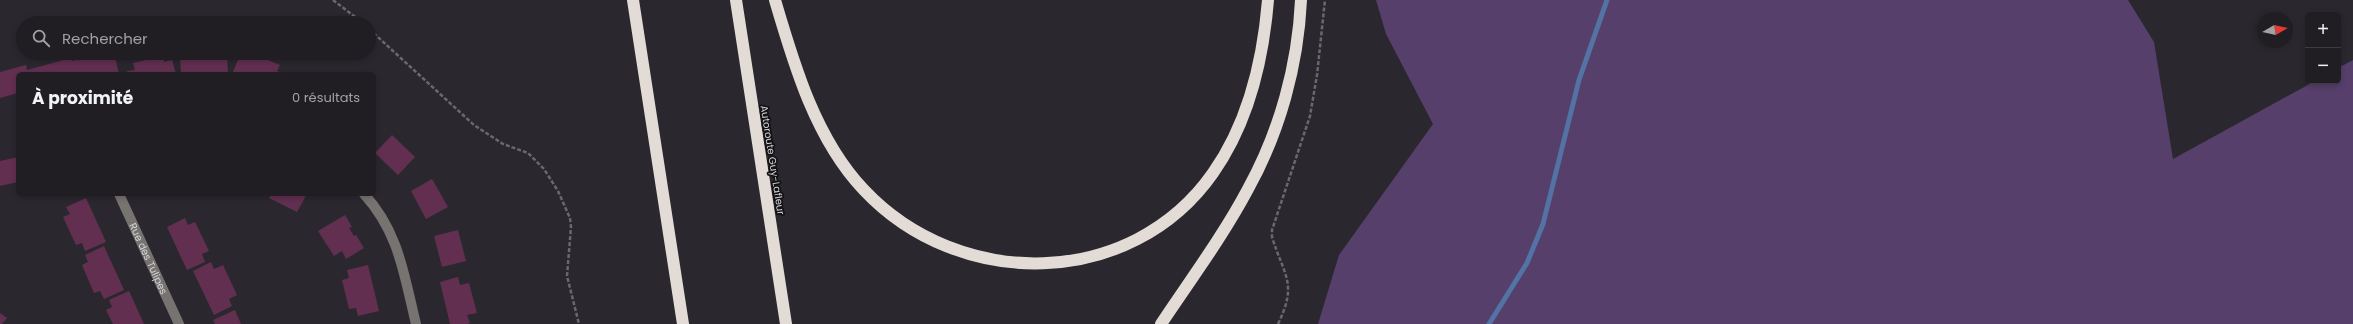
<!DOCTYPE html>
<html lang="fr">
<meta charset="utf-8">
<style>
:root{--surface:#201e22;--page:#28272a;--text:#f1f3f6;--muted:#a2a2a5;--line:#3d3c40}
body{margin:0;font-family:Poppins,sans-serif;background:var(--page);color:var(--text)}
.controls{position:absolute;right:12px;top:12px;display:grid;overflow:hidden;border-radius:6px;box-shadow:0 2px 6px #0003}
.controls button{width:36px;height:36px;display:grid;place-items:center;padding:0;border:0;border-bottom:1px solid var(--line);background:var(--surface);color:var(--text);font:20px sans-serif}
.compass{position:absolute;left:2257px;top:12px;width:36px;height:36px;border-radius:50%;background:var(--surface);box-shadow:0 2px 6px #0003;rotate:81deg}
.list{margin:0;padding:0;list-style:none}
h2{display:flex;justify-content:space-between;align-items:center;height:52px;margin:0;padding:0 16px;font-size:17px}
h2 small{font-size:13px;font-weight:400;color:var(--muted)}
.icon{flex:none;width:22px;height:22px;fill:none;stroke:currentColor;stroke-width:2;stroke-linecap:round;stroke-linejoin:round}
.map{position:relative;flex:none;width:2353px;height:324px;overflow:hidden}
.search{position:absolute;background:var(--surface);box-shadow:0 2px 6px #0003;left:16px;top:16px;width:360px;height:44px;display:flex;align-items:center;gap:10px;box-sizing:border-box;padding:0 14px;border-radius:22px;color:var(--muted);font-size:15px}
.panel{position:absolute;background:var(--surface);box-shadow:0 2px 6px #0003;left:16px;top:72px;width:360px;height:124px;border-radius:6px}
.map>svg:first-child{display:block}
.green{fill:#563f6b}
.lines{fill:none;stroke-linecap:round;stroke-linejoin:round}
.stream{stroke:#5273a4;stroke-width:5}
.building{fill:#622f50}
.path{stroke:#6a686e;stroke-width:2.5;stroke-dasharray:4 2;stroke-linecap:butt}
.minor{stroke:#767371;stroke-width:10}
.highway{stroke:#e3dcd6;stroke-width:12}
.labels{text-anchor:middle;stroke-width:3.5;stroke-linejoin:round;paint-order:stroke}
.street-label{font-size:10px;fill:#d6d4d8;stroke:#121114}
</style>
<div class="map">
<svg width="2353" height="324" viewBox="0 0 2353 324">
<rect width="100%" height="100%" fill="#2a282e"/>
<polygon class="green" points="1376,0 2128,0 2154,42 2173,159 2315,81 2338,81 2338,68 2353,60 2353,324 1318,324 1339,255 1433,124 1386,34"/>
<g class="lines">
<polyline class="stream" points="1489,324 1527,263 1543,224 1579,80 1607,0"/>
</g>
<g class="building">
<polygon points="101,53 114,53 119,74 18,74 18,93 0,98 0,72 26,65 27,70 71,58 72,61"/>
<polygon points="188,53 227,53 228,74 181,74 180,56 188,55"/>
<polygon points="250,53 280,65 277,71 284,74 232,74 240,55 248,59"/>
<polygon points="163,56 164,62 172,60 176,74 128,74 127,71 135,70 133,63"/>
<polygon points="392,135 415,157 398,175 375,153"/>
<polygon points="18,157 18,182 0,186 0,161"/>
<polygon points="432,179 448,207 426,219 411,191"/>
<polygon points="271,194 307,194 297,212 269,198"/>
<polygon points="86,198 106,242 85,251 82,243 76,245 63,217 70,214 66,207"/>
<polygon points="345,215 352,227 349,228 354,236 356,235 364,248 346,259 342,251 334,256 318,231"/>
<polygon points="185,218 188,225 195,222 209,251 202,254 205,262 187,270 167,227"/>
<polygon points="458,230 466,261 442,267 434,236"/>
<polygon points="104,246 124,290 104,299 100,291 94,293 82,265 88,262 85,255"/>
<polygon points="211,262 214,269 223,265 237,295 229,299 232,306 214,315 193,271"/>
<polygon points="368,265 379,311 358,316 356,308 349,309 342,280 349,278 347,270"/>
<polygon points="458,277 460,285 469,283 477,313 467,315 470,323 467,324 450,324 440,282"/>
<polygon points="129,291 144,324 113,324 106,310 112,307 109,300"/>
<polygon points="235,310 241,324 215,324 213,320"/>
<polygon points="0,313 7,318 2,324 0,324"/>
</g>
<g class="lines">
<g class="path">
<polyline points="333,0 363,23"/>
<polyline points="369,29 474,125 503,144 528,153 544,169 558,191 570,218 571,227 567,276 579,324"/>
<path d="M1278,324C1298,283 1284,276 1272,237V230L1310,116L1317,75L1325,0"/>
</g>
<g class="minor">
<path id="s1" d="M119,194L179,324"/>
<path d="M364,194C399,232 404,275 416,324"/>
</g>
<g class="highway">
<polyline points="633,0 683,324"/>
<polyline points="736,0 786,324"/>
<path d="M775,0C794,65 816,140 864,190C959,291 1131,290 1213,173C1249,122 1263,61 1268,0"/>
<path d="M1161,324C1191,279 1223,236 1248,189C1280,131 1298,65 1301,0"/>
</g>
</g>
<g class="labels">
<g class="street-label">
<text transform="translate(773 160) rotate(81)" y="4">Autoroute Guy-Lafleur</text>
<text dy="4" stroke="none"><textPath href="#s1" startOffset="71">Rue des Tulipes</textPath></text>
</g>
</g>
</svg>
<div class="controls">
<button>+</button>
<button>−</button>
</div>
<svg class="compass" viewBox="-18 -18 36 36"><path d="M0-13l5 13h-10z" fill="#e53935"/><path d="M0 13l5-13h-10z" fill="#a2a2a5"/></svg>
<div class="search"><svg class="icon" aria-label="search" viewBox="0 0 24 24"><circle cx="10" cy="10" r="6"/><path d="M15 15l6 6"/></svg>Rechercher</div>
<section class="panel">
<h2>À proximité<small>0 résultats</small></h2>
<ul class="list">
</ul>
</section>
</div>
